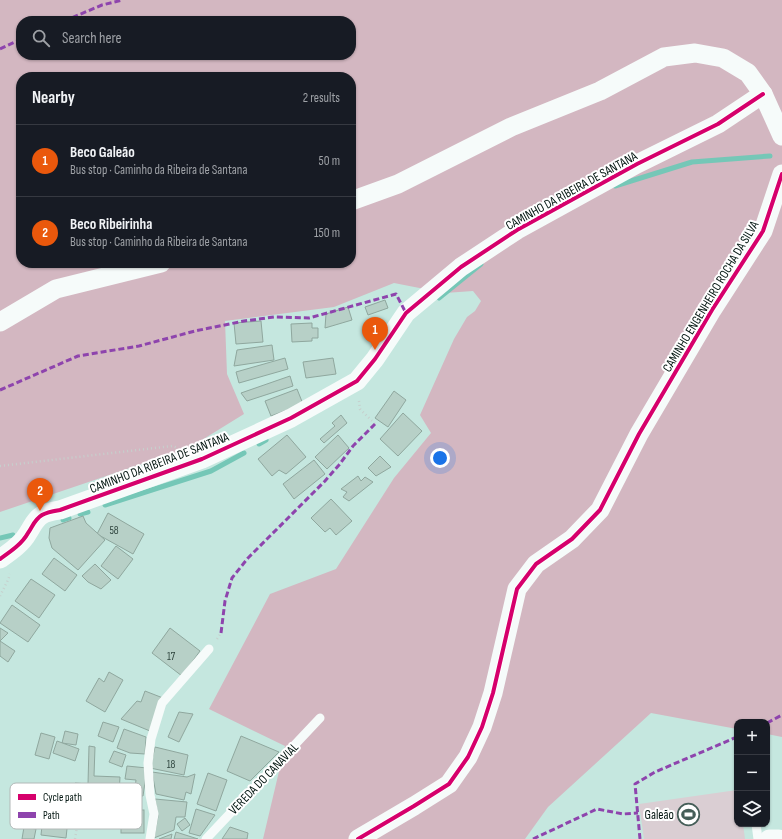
<!DOCTYPE html>
<meta charset="utf-8">
<style>
:root{--surface:#171b24;--page:#20242c;--text:#f1f3f6;--muted:#9ea1a6;--line:#363941;--accent:#ea580c}
body{margin:0;font-family:"Sofia Sans Condensed",sans-serif;background:var(--page);color:var(--text)}
.controls{position:absolute;right:12px;bottom:12px;display:grid;overflow:hidden;border-radius:8px;box-shadow:0 1px 3px #0004}
.controls button{width:36px;height:36px;display:grid;place-items:center;padding:0;border:0;border-bottom:1px solid var(--line);background:var(--surface);color:var(--text);font:20px sans-serif}
.you{position:absolute;left:440px;top:458px;width:14px;height:14px;margin:-10px;border:3px solid #fff;border-radius:50%;background:#1a73e8;box-shadow:0 0 0 6px #1a73e833}
.badge{display:grid;place-items:center;width:26px;height:26px;border-radius:50%;background:var(--accent);color:#fff;font-size:13px;font-weight:700}
.pin{position:absolute;translate:-50% -33px;filter:drop-shadow(0 1px 2px #0008)}
.pin::after{content:'';position:absolute;top:21px;width:14px;height:12px;background:inherit;clip-path:polygon(0 0,100% 0,50% 100%)}
.list{margin:0;padding:0;list-style:none}
h2{display:flex;justify-content:space-between;align-items:center;height:52px;margin:0;padding:0 16px;font-size:17px}
h2 small{font-size:13px;font-weight:400;color:var(--muted)}
.list li{display:grid;grid-template-columns:26px 1fr auto;gap:12px;align-items:center;box-sizing:border-box;height:72px;padding:0 16px;border-top:1px solid var(--line)}
.list b{display:block;font-size:15px;white-space:nowrap}
.list p{margin:0;font-size:13px;white-space:nowrap;color:var(--muted)}
.list em{font-size:13px;font-style:normal;color:var(--muted)}
.icon{flex:none;width:22px;height:22px;fill:none;stroke:currentColor;stroke-width:2;stroke-linecap:round;stroke-linejoin:round}
.map{position:relative;flex:none;width:782px;height:839px;overflow:hidden}
.search{position:absolute;background:var(--surface);box-shadow:0 1px 3px #0004;left:16px;top:16px;width:340px;height:44px;display:flex;align-items:center;gap:10px;box-sizing:border-box;padding:0 14px;border-radius:16px;color:var(--muted);font-size:15px}
.panel{position:absolute;background:var(--surface);box-shadow:0 1px 3px #0004;left:16px;top:72px;width:340px;height:196px;border-radius:16px}
.map>svg:first-child{display:block}
.green{fill:#daced3}
.forest{fill:#d3b7c1;fill-rule:evenodd}
.lines{fill:none;stroke-linecap:round;stroke-linejoin:round}
.stream{stroke:#75c7b7;stroke-width:5}
.building{fill:#b7d0c7;stroke:#8fa79e}
.path{stroke:#c6d0cd;stroke-width:2.5;stroke-dasharray:1 3;stroke-linecap:butt}
.service{stroke:#f6fbfa;stroke-width:9}
.minor{stroke:#f6fbfa;stroke-width:19}
.quiet{stroke:#8e44ad;stroke-width:3;stroke-dasharray:6 3;stroke-linecap:butt}
.cycleway-casing{stroke:#fff;stroke-width:6}
.cycleway{stroke:#d6006c;stroke-width:4}
.labels{text-anchor:middle;stroke-width:4;stroke-linejoin:round;paint-order:stroke}
.number-label{font-size:11px;fill:#2e433d}
.street-label{font-size:13px;fill:#00140f;stroke:#fff}
.poi-label{font-size:13px;fill:#00140f;stroke:#fff;text-anchor:end}
.key{fill:#fff;stroke:#b2b8b7;stroke-width:1}
.key-label{font-size:11px;fill:#00140f}
</style>
<div class="map">
<svg width="782" height="839" viewBox="0 0 782 839">
<rect width="100%" height="100%" fill="#c5e7df"/>
<polygon class="green" points="737,790 737,824 743,824 745,839 644,839 639,804"/>
<path class="forest" d="M0,0H782V737L767,734V722H737V729L651,713L548,807L525,839H263L285,746L209,709L270,594L336,569L394,478L431,433L420,415L454,339L467,317L475,311L481,301L473,291L445,293L394,283L334,307L225,321L227,374L244,414L189,448L0,512ZM21,21H351V55H21ZM21,77H351V263H21Z"/>
<g class="lines">
<g class="stream">
<polyline points="615,186 692,162 770,156"/>
<polyline points="439,298 481,264"/>
<polyline points="259,444 266,440"/>
<polyline points="105,505 211,471 244,453"/>
<polyline points="80,514 88,512"/>
<polyline points="63,520 69,518"/>
<polyline points="0,538 13,535"/>
</g>
</g>
<g class="building">
<polygon points="385,300 388,308 368,315 365,307"/>
<polygon points="348,307 352,320 325,328 326,314"/>
<polygon points="261,321 263,342 236,344 234,323"/>
<polygon points="312,323 312,328 318,328 318,338 312,338 312,341 292,342 291,324"/>
<polygon points="272,345 274,360 234,366 237,350"/>
<polygon points="285,358 288,369 239,383 236,372"/>
<polygon points="333,358 336,374 306,378 303,362"/>
<polygon points="290,376 293,386 247,401 241,393"/>
<polygon points="297,389 303,404 271,416 265,401"/>
<polygon points="394,391 406,400 388,427 375,418"/>
<polygon points="403,413 422,431 398,456 380,439"/>
<polygon points="341,415 347,423 324,443 320,439 335,426 332,423"/>
<polygon points="287,435 306,457 286,474 279,470 272,476 258,459"/>
<polygon points="338,435 349,448 327,469 315,457"/>
<polygon points="380,456 391,467 376,476 368,468"/>
<polygon points="314,460 325,474 294,499 283,484"/>
<polygon points="358,476 361,481 365,477 373,482 349,501 343,497 347,492 341,489"/>
<polygon points="331,499 352,521 336,535 330,528 325,532 311,518"/>
<polygon points="108,513 144,534 133,554 97,534"/>
<polygon points="83,516 86,523 105,540 78,570 52,548 49,538 50,528"/>
<polygon points="116,546 133,559 118,579 101,566"/>
<polygon points="54,558 77,575 65,591 42,574"/>
<polygon points="95,564 111,580 101,589 88,582 82,576"/>
<polygon points="31,579 55,595 39,618 15,601"/>
<polygon points="12,605 40,625 28,642 0,623"/>
<polygon points="0,628 8,633 0,641"/>
<polygon points="170,628 200,651 182,676 152,653"/>
<polygon points="0,641 15,651 8,662 0,656"/>
<polygon points="109,672 123,680 105,712 86,701 99,678 104,682"/>
<polygon points="145,691 163,698 150,731 121,719 137,701 141,702"/>
<polygon points="179,712 193,714 179,742 168,737"/>
<polygon points="103,722 119,727 113,742 98,736"/>
<polygon points="124,729 146,737 145,754 130,753 117,748"/>
<polygon points="65,731 78,734 76,745 62,743"/>
<polygon points="41,733 55,737 49,759 35,755"/>
<polygon points="241,736 279,752 250,781 227,771"/>
<polygon points="57,741 79,749 75,761 53,753"/>
<polygon points="89,746 95,747 94,776 120,777 119,795 72,794 75,783 88,784"/>
<polygon points="155,747 188,755 184,775 150,768"/>
<polygon points="114,751 126,755 122,767 109,762"/>
<polygon points="127,766 147,768 143,796 134,795 136,780 125,779"/>
<polygon points="152,772 187,777 195,774 191,794 186,792 184,800 156,794"/>
<polygon points="208,773 227,780 216,811 197,804"/>
<polygon points="45,798 70,801 66,838 41,835"/>
<polygon points="155,799 187,802 185,817 176,817 174,830 154,838 158,816"/>
<polygon points="196,809 215,815 200,836 189,833"/>
<rect x="121" y="810" width="23" height="23"/>
<polygon points="185,818 190,825 182,831 177,824"/>
<polygon points="24,827 36,829 34,839 22,839"/>
<polygon points="230,827 248,833 247,839 222,839"/>
<polygon points="176,832 198,839 174,839"/>
<polygon points="172,834 171,839 159,839"/>
</g>
<g class="lines">
<g class="path">
<polyline points="359,401 360,409 375,424"/>
<polyline points="0,466 172,446 178,448"/>
<polyline points="0,596 8,580 10,574"/>
<polyline points="217,639 221,633"/>
<polyline points="75,839 81,803 140,808"/>
</g>
<g class="service">
<polyline points="756,824 758,839"/>
<polyline points="150,839 154,814 150,795 148,763 151,739 162,703 209,649"/>
<polyline points="206,839 320,718"/>
</g>
<g class="minor">
<polyline points="351,201 398,184 511,127 600,91 664,57 695,53 723,58 748,73 763,94 782,136"/>
<polyline points="0,322 56,289 161,263"/>
<path d="M0,559C10,552 22,544 28,533C33,526 34,520 42,515C47,512 54,511 60,510L202,459L291,418L357,381L375,359L406,313L461,267L517,230L637,164L718,124L763,94"/>
<polyline points="358,839 414,806 449,784 468,757 482,727 493,693 517,589 536,564 572,539 600,510 639,434 712,310 763,231 782,174"/>
<polyline points="769,839 779,839"/>
</g>
<g class="quiet">
<polyline points="64,21 102,5 123,0"/>
<polyline points="0,49 21,39"/>
<polyline points="0,390 78,356 139,346 195,331 244,321 274,317 309,318 396,294 406,313"/>
<polyline points="221,633 225,601 232,578 248,558 325,481 339,465 353,446 375,424"/>
<polyline points="767,723 782,715"/>
<polyline points="533,839 597,809 623,814 638,813"/>
<polyline points="640,839 635,784 655,772 737,737"/>
</g>
<defs>
<g id="cycleway">
<path d="M0,559C10,552 22,544 28,533C33,526 34,520 42,515C47,512 54,511 60,510L202,459L291,418L357,381L375,359L406,313L461,267L517,230L637,164L718,124L763,94"/>
<polyline points="358,839 414,806 449,784 468,757 482,727 493,693 517,589 536,564 572,539 600,510 639,434 712,310 763,231 782,174"/>
</g>
</defs>
<use href="#cycleway" class="cycleway-casing"/>
<use href="#cycleway" class="cycleway"/>
</g>
<defs>
<symbol id="stadium-ring" viewBox="-11 -11 22 22"><circle r="9.5" fill="#fff" stroke="#455e58" stroke-width="1.5"/><path d="M0-5a6.5 5 0 1 0 0 10a6.5 5 0 1 0 0-10ZM-3.5-1.8h7v3.6h-7Z" fill="#455e58"/></symbol>
</defs>
<g fill-rule="evenodd">
<use href="#stadium-ring" x="676" y="802" width="25" height="25"/>
</g>
<g class="labels">
<g class="number-label">
<text x="114" y="534">58</text>
<text x="171" y="660">17</text>
<text x="171" y="768">18</text>
</g>
<g class="street-label">
<text transform="translate(571 190) rotate(-29)" y="5">CAMINHO DA RIBEIRA DE SANTANA</text>
<text transform="translate(710 296) rotate(-59)" y="5">CAMINHO ENGENHEIRO ROCHA DA SILVA</text>
<text transform="translate(159 462) rotate(-21)" y="5">CAMINHO DA RIBEIRA DE SANTANA</text>
<text transform="translate(263 778) rotate(-46)" y="5">VEREDA DO CANAVIAL</text>
</g>
<g class="poi-label">
<text x="674" y="819">Galeão</text>
</g>
</g>
<rect x="10" y="783" width="132" height="46" rx="6" class="key"/>
<rect x="18" y="794" width="18" height="6" fill="#d6006c"/>
<rect x="18" y="812" width="18" height="6" fill="#8e44ad"/>
<g class="key-label">
<text x="43" y="801">Cycle path</text>
<text x="43" y="819">Path</text>
</g>
</svg>
<div class="controls">
<button>+</button>
<button>−</button>
<button><svg class="icon" aria-label="layers" viewBox="0 0 24 24"><path d="M12 4l9 5-9 5-9-5zM3 14l9 5 9-5"/></svg></button>
</div>
<div class="you"></div>
<div class="pin badge" style="left:375px;top:350px">1</div>
<div class="pin badge" style="left:40px;top:511px">2</div>
<div class="search"><svg class="icon" aria-label="search" viewBox="0 0 24 24"><circle cx="10" cy="10" r="6"/><path d="M15 15l6 6"/></svg>Search here</div>
<section class="panel">
<h2>Nearby<small>2 results</small></h2>
<ul class="list">
<li><span class="badge">1</span><div><b>Beco Galeão</b><p>Bus stop · Caminho da Ribeira de Santana</p></div><em>50 m</em></li>
<li><span class="badge">2</span><div><b>Beco Ribeirinha</b><p>Bus stop · Caminho da Ribeira de Santana</p></div><em>150 m</em></li>
</ul>
</section>
</div>
